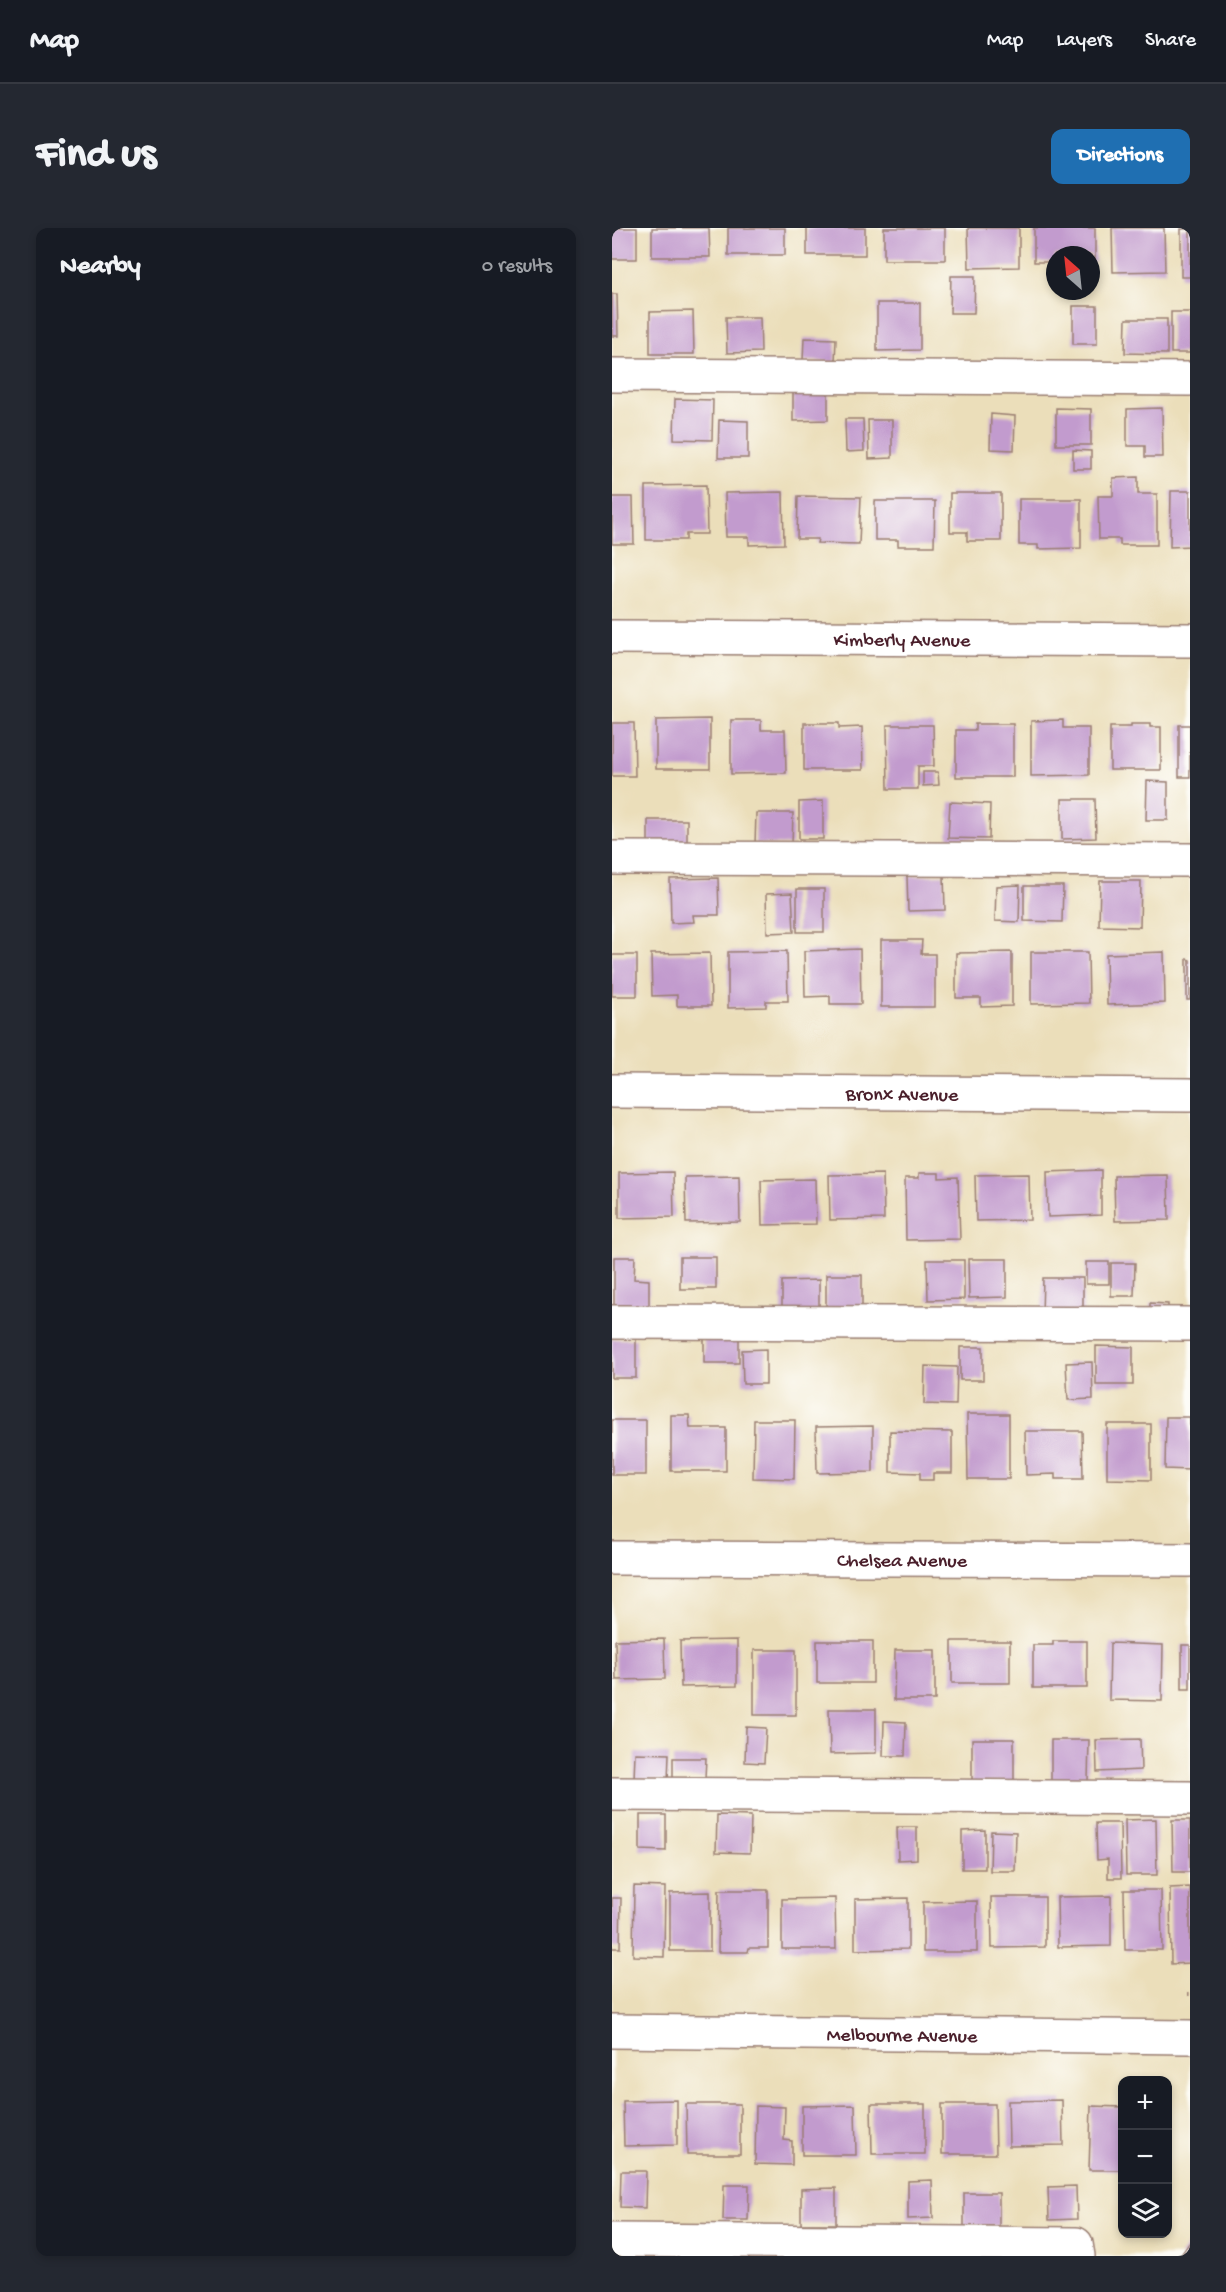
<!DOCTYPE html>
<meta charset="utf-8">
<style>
:root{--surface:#171b24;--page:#242831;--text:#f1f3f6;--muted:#9ea1a6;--line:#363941;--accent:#1f6fb2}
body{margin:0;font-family:"Gochi Hand",sans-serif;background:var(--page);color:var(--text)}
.controls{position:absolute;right:18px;bottom:18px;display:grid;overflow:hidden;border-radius:12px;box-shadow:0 3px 9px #0003}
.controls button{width:54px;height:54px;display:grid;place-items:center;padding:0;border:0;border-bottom:2px solid var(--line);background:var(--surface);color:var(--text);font:30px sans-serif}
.compass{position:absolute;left:434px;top:18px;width:54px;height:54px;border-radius:50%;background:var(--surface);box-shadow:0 3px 9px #0003;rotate:333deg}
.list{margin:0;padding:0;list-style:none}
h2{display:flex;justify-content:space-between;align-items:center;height:78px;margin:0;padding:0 24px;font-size:26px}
h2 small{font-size:20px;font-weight:400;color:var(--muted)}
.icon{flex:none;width:33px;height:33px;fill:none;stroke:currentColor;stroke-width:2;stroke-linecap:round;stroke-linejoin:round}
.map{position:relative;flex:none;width:578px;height:2028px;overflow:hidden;border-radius:12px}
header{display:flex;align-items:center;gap:36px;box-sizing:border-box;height:84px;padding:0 30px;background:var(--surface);border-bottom:2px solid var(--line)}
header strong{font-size:28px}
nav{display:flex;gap:33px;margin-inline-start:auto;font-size:21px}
.intro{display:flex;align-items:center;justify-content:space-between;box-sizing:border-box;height:144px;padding:0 36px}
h1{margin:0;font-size:42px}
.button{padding:15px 27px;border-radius:12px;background:var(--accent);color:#fff;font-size:21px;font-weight:700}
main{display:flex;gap:36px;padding:0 36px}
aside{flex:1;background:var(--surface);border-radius:12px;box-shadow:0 3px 9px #0003}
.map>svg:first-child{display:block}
.building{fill:#c29bce}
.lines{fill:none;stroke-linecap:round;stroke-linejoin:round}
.minor-casing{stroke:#9a7e72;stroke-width:36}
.path{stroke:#9a7e72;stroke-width:4;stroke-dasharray:1.5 4.5;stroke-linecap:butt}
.minor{stroke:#fff;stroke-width:33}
.labels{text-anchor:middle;stroke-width:5;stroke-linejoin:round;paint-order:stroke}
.street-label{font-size:20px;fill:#4a1f2b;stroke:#fdfcf7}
</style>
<header>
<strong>Map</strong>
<nav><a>Map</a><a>Layers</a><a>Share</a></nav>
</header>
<div class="intro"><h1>Find us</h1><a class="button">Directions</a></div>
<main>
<aside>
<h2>Nearby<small>0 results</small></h2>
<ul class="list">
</ul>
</aside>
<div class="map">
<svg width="578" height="2028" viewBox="0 0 578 2028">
<rect width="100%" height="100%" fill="#fdfcf7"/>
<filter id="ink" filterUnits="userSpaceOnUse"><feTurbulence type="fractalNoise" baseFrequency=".0167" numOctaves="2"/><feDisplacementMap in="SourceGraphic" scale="12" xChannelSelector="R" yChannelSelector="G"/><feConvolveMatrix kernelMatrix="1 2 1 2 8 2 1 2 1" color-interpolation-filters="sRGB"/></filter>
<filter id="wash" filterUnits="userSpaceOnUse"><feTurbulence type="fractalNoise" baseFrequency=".008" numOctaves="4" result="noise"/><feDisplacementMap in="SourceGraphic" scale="24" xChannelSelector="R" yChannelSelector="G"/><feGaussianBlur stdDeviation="1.35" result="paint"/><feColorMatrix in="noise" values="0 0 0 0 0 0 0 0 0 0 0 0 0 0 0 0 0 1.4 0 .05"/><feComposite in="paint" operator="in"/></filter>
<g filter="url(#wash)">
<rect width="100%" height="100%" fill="#ebdeba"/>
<g id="blocks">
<g class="building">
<rect x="0" y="0" width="25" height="31"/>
<polygon points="40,0 97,0 98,29 40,29"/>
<rect x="116" y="0" width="57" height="27"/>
<rect x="195" y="0" width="58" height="27"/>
<rect x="272" y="0" width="61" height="32"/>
<polygon points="356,0 407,0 407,39 357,40"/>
<polygon points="422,0 483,0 483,34 479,34 479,27 443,27 443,34 422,34"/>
<polygon points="500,0 552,0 553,43 501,44"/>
<rect x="569" y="1" width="9" height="48"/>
<polygon points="339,48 363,48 362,85 338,85"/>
<polygon points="0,66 5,66 6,108 0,108"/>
<polygon points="265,75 308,75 308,122 265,123"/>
<rect x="461" y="78" width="24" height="38"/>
<polygon points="81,83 82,126 38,126 38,84"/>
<rect x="559" y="84" width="19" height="41"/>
<polygon points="114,89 148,89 149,124 115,125"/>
<polygon points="514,91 555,91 555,126 513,125"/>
<polygon points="192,110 224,111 223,134 191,133"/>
<polygon points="216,163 216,192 181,193 181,164"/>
<polygon points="63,171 101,172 100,212 62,211"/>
<polygon points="444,180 479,181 479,217 444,217"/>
<polygon points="550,180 551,229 533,229 533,218 515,218 515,181"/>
<polygon points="379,186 403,188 402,222 378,221"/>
<polygon points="233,191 251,191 252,223 234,224"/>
<polygon points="107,192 136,193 136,230 106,230"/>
<polygon points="256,192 280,192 280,230 257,231"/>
<polygon points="461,222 479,223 479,241 461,241"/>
<polygon points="526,249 526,266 545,266 545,317 508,317 508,311 487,311 486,268 501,268 501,250"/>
<polygon points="94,257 95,306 74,306 74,312 34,312 34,258"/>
<polygon points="559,263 578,263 578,318 558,319"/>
<polygon points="171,264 172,316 137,317 137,309 114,309 113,265"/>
<polygon points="338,265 389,265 389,313 355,313 355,304 338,304"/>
<polygon points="186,268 249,269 247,316 205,315 206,311 185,311"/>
<polygon points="0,269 21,269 22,316 0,316"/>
<polygon points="407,271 469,271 469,320 426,321 426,317 407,317"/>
<polygon points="263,273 323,273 322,318 286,318 286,312 263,312"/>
<polygon points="98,491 98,541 44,541 44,492"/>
<polygon points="119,492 149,492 149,502 173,502 174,545 119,546"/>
<polygon points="451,492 451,500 477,500 477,547 419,548 419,493"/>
<polygon points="0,495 22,495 23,548 0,548"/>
<polygon points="192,495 227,495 227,500 250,499 251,542 192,542"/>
<polygon points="363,496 401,496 401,549 344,549 344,502 363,502"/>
<polygon points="519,496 538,496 538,499 549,499 549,542 498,542 498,499 519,499"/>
<polygon points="275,497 321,497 322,538 306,538 306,561 276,561"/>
<rect x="567" y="497" width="11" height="52"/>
<polygon points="311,544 326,544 327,557 311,558"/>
<polygon points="535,553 556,554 556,592 534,592"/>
<polygon points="450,571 483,571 484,610 450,611"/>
<polygon points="211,573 211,611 187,611 187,574"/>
<polygon points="338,574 378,576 377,611 336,610"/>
<polygon points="144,585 181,585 180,617 143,616"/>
<polygon points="36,592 75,592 75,616 36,617"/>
<polygon points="332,647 333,682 296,683 295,648"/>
<polygon points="106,650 107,687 81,687 82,694 59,695 58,651"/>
<polygon points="488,653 529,653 528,699 487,698"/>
<polygon points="408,657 407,694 383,693 384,658"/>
<polygon points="412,658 451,658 450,694 412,693"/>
<rect x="185" y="661" width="27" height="43"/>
<polygon points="180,665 182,704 155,705 154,666"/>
<polygon points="269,712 310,712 309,726 323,726 323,779 269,779"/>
<polygon points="248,721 249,776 218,776 218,768 193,769 192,723"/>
<polygon points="175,723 176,773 154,773 154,779 116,780 116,724"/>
<polygon points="400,724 400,778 369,779 369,770 344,770 344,725"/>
<polygon points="419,724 476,724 477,775 419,776"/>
<polygon points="552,724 553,775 495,777 494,726"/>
<polygon points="98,725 99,778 65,778 65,767 40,768 39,726"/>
<rect x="0" y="727" width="25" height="41"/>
<polygon points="575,731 578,732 578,772 575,772"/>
<polygon points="489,942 489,987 436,989 435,944"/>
<polygon points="61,944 62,989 7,990 7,945"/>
<polygon points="307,945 327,945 327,950 346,949 348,1011 294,1012 293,950 307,950"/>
<polygon points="271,946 272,991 218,992 217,947"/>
<polygon points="417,946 418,992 364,993 363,947"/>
<polygon points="556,947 557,992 503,993 502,948"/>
<polygon points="127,948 128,994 74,995 73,949"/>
<polygon points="203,951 204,996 150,997 149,952"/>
<polygon points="2,1029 23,1029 22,1051 37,1052 37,1080 2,1079"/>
<rect x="68" y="1029" width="36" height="32"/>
<polygon points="356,1031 395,1031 395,1069 357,1070"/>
<polygon points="315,1032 352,1032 352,1071 316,1072"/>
<rect x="474" y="1034" width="23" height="22"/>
<polygon points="499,1035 523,1035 522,1068 499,1068"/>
<polygon points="214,1047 250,1047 250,1084 214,1083"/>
<polygon points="431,1050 471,1050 471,1087 430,1087"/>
<polygon points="207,1052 207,1086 170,1086 170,1053"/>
<polygon points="538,1075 556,1076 556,1088 538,1088"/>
<rect x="0" y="1111" width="24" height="39"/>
<rect x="92" y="1111" width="35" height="24"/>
<polygon points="484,1118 521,1119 521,1157 484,1157"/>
<rect x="348" y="1119" width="23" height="33"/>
<polygon points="154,1121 154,1156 131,1156 130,1122"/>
<polygon points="480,1134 481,1171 456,1172 454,1135"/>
<polygon points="313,1138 345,1139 344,1177 312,1176"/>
<polygon points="355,1186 397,1186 397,1251 356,1251"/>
<polygon points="59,1187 77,1187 78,1200 114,1200 114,1243 59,1243"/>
<polygon points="554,1189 578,1189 578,1242 553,1241"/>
<rect x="0" y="1192" width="34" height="55"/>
<polygon points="142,1192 183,1192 182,1251 141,1250"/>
<polygon points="495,1196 539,1196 539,1252 495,1251"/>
<polygon points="261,1198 261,1244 205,1245 204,1199"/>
<polygon points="278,1203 340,1204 340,1245 321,1245 321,1252 308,1252 308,1245 278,1244"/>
<polygon points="413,1203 470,1203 471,1251 443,1251 443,1246 414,1247"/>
<polygon points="52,1411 53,1451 4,1452 3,1412"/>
<polygon points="125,1412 125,1458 69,1459 68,1413"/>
<rect x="205" y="1413" width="56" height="42"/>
<rect x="340" y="1413" width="58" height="42"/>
<polygon points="441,1413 475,1413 475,1460 421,1460 421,1417 441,1417"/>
<polygon points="498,1415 551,1417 550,1473 497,1472"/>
<rect x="570" y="1417" width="8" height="44"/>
<rect x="142" y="1422" width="42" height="65"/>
<polygon points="283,1422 323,1422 323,1472 282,1472"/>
<polygon points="217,1481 264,1481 264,1525 218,1526"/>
<polygon points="272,1493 294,1494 293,1528 271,1528"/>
<polygon points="134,1499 154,1500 152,1535 133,1534"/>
<polygon points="360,1511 402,1511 402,1554 360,1555"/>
<polygon points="528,1511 529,1542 485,1544 484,1512"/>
<polygon points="439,1512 477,1512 476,1553 439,1553"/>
<polygon points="23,1525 57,1526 56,1553 22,1551"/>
<polygon points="61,1530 94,1530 93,1550 61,1550"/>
<polygon points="28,1587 54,1587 54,1623 28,1622"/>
<polygon points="105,1587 139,1588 138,1625 104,1624"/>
<polygon points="544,1591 545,1647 514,1647 513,1592"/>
<polygon points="560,1592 578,1592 578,1644 561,1644"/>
<polygon points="484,1595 508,1595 509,1650 496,1650 496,1631 485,1632"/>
<polygon points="285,1599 305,1599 305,1631 286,1632"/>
<polygon points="373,1602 373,1641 350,1641 350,1603"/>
<polygon points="379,1603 404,1604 403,1643 378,1643"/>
<polygon points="22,1658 53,1659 52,1729 21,1728"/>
<polygon points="578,1659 578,1735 559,1736 558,1660"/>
<polygon points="107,1662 156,1662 156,1720 137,1720 136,1724 106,1724"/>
<polygon points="512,1662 549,1662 550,1722 513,1722"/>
<polygon points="98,1664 98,1723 58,1723 58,1665"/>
<polygon points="499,1668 499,1718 446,1719 445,1669"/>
<polygon points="379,1669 433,1669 433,1719 380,1720"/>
<polygon points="0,1670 9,1670 8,1720 0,1720"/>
<polygon points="223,1670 224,1721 170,1721 170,1671"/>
<polygon points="296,1670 296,1721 243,1722 243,1671"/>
<polygon points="365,1673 365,1724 311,1724 311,1674"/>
<polygon points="65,1872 65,1917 12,1918 11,1873"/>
<polygon points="450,1872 451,1917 397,1918 396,1873"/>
<polygon points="74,1876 128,1876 128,1926 75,1926"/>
<polygon points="259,1876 313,1876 313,1926 260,1926"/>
<polygon points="330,1876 383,1876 384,1926 330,1926"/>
<polygon points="243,1877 244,1927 190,1927 190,1878"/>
<polygon points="144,1878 173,1879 172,1912 180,1913 180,1937 143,1936"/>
<polygon points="479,1878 511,1879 511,1942 477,1942"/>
<polygon points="9,1943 34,1943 33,1980 8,1979"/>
<polygon points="320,1952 321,1990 296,1991 296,1953"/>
<polygon points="112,1957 137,1957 136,1992 111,1992"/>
<polygon points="464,1958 465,1991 437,1992 436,1959"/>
<polygon points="224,1960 224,1996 189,1996 189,1961"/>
<rect x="352" y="1965" width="35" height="33"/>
<polygon points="578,2014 578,2028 568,2028"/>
</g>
</g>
</g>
<g filter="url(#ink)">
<use href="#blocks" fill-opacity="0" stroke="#9a7e72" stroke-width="1.5"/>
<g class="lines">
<defs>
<g id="minor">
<polyline points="0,147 578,151"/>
<path id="s1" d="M0,409L578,412"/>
<polyline points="0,630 578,632"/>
<path id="s2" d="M0,863L578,867"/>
<polyline points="0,1094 578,1096"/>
<path id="s3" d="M0,1330L578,1332"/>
<polyline points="0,1566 578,1570"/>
<path id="s4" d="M0,1803L578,1809"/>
<polyline points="0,2012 464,2016 466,2028"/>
</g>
</defs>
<use href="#minor" class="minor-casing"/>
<polyline class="path" points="576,1766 578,1766"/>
<use href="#minor" class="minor"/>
</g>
</g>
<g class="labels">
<g class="street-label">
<text dy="7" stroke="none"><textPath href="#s1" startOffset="290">Kimberly Avenue</textPath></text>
<text dy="7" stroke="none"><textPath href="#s2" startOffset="290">Bronx Avenue</textPath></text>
<text dy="7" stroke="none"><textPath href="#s3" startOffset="290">Chelsea Avenue</textPath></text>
<text dy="7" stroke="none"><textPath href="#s4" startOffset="290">Melbourne Avenue</textPath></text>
</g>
</g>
</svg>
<div class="controls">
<button>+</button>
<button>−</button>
<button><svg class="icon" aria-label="layers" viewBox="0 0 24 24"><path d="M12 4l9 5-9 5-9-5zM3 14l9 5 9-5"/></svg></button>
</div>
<svg class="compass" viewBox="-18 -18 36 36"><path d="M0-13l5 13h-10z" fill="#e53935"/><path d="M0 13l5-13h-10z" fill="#9ea1a6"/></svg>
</div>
</main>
